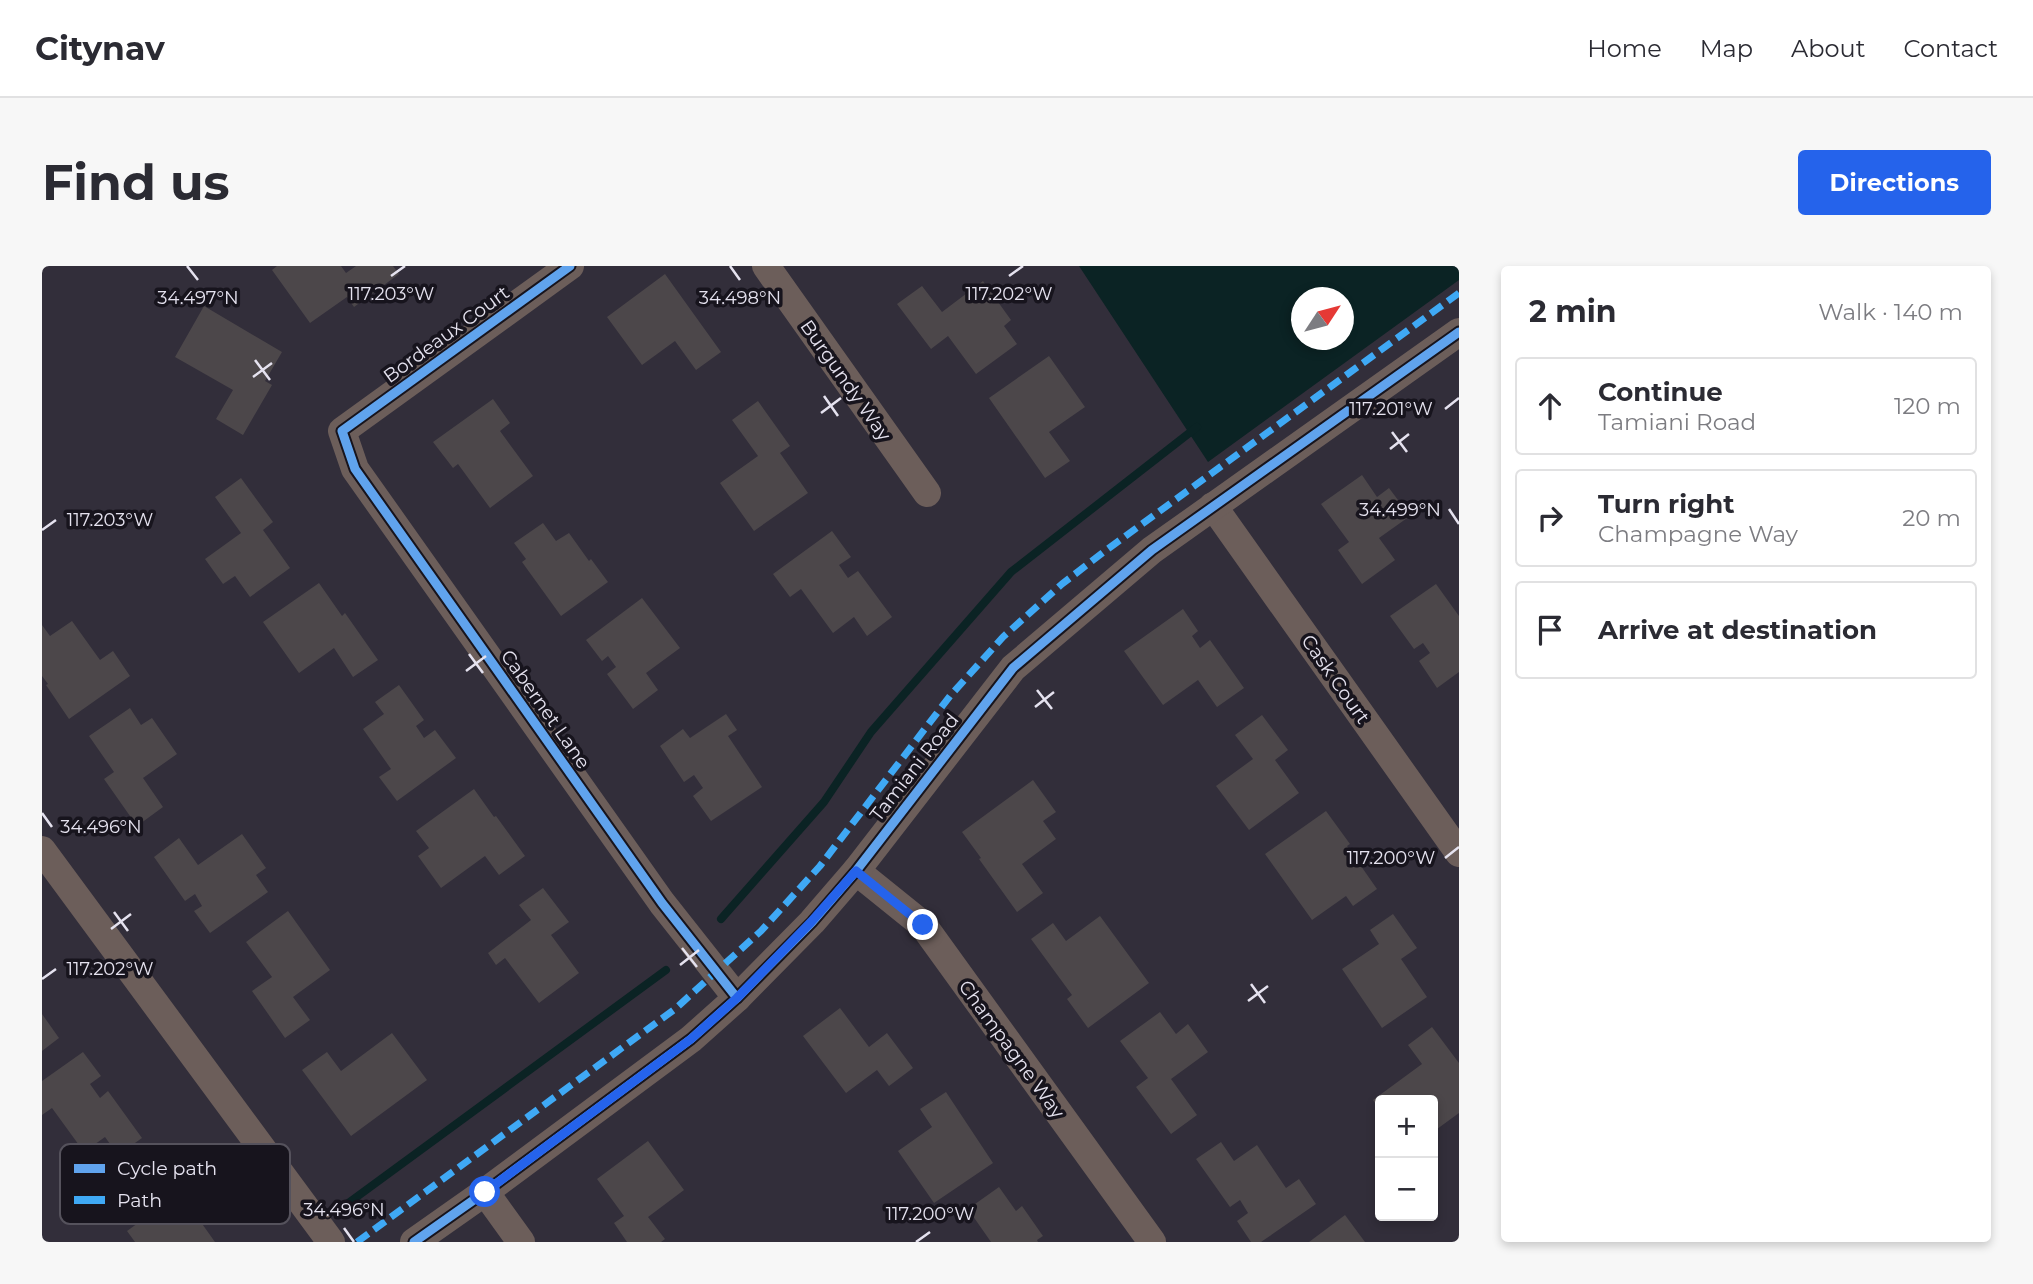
<!DOCTYPE html>
<meta charset="utf-8">
<style>
:root{--surface:#fff;--page:#f7f7f7;--text:#2b2b33;--muted:#7c7c81;--line:#e1e1e2;--accent:#2563eb}
body{margin:0;font-family:Montserrat,sans-serif;background:var(--page);color:var(--text)}
.controls{position:absolute;right:21px;bottom:21px;display:grid;overflow:hidden;border-radius:7px;box-shadow:0 4px 10px #0003}
.controls button{width:63px;height:63px;display:grid;place-items:center;padding:0;border:0;border-bottom:2px solid var(--line);background:var(--surface);color:var(--text);font:35px sans-serif}
.compass{position:absolute;left:1249px;top:21px;width:63px;height:63px;border-radius:50%;background:var(--surface);box-shadow:0 4px 10px #0003;rotate:54deg}
.stop{position:absolute;width:21px;height:21px;margin:-16px;border:5px solid #2563eb;border-radius:50%;background:#fff}
.stop.end{background:#2563eb;border-color:#fff;box-shadow:0 2px 7px #0008}
.list{margin:0;padding:0;list-style:none}
h2{display:flex;justify-content:space-between;align-items:center;height:91px;margin:0;padding:0 28px;font-size:30px}
h2 small{font-size:23px;font-weight:400;color:var(--muted)}
.list li{display:grid;grid-template-columns:46px 1fr auto;gap:21px;align-items:center;box-sizing:border-box;height:98px;margin:0 14px 14px;padding:0 14px;border:2px solid var(--line);border-radius:7px}
.list b{display:block;font-size:26px;white-space:nowrap}
.list p{margin:0;font-size:23px;white-space:nowrap;color:var(--muted)}
.list em{font-size:23px;font-style:normal;color:var(--muted)}
.icon{flex:none;width:38px;height:38px;fill:none;stroke:currentColor;stroke-width:2;stroke-linecap:round;stroke-linejoin:round}
.map{position:relative;flex:none;width:1417px;height:976px;overflow:hidden;border-radius:7px}
header{display:flex;align-items:center;gap:42px;box-sizing:border-box;height:98px;padding:0 35px;background:var(--surface);border-bottom:2px solid var(--line)}
header strong{font-size:33px}
nav{display:flex;gap:38px;margin-inline-start:auto;font-size:24px}
.intro{display:flex;align-items:center;justify-content:space-between;box-sizing:border-box;height:168px;padding:0 42px}
h1{margin:0;font-size:49px}
.button{padding:18px 32px;border-radius:7px;background:var(--accent);color:#fff;font-size:24px;font-weight:700}
main{display:flex;gap:42px;padding:0 42px}
aside{flex:1;background:var(--surface);border-radius:7px;box-shadow:0 4px 10px #0003}
.map>svg:first-child{display:block}
.water{fill:#0b2324;fill-rule:evenodd}
.lines{fill:none;stroke-linecap:round;stroke-linejoin:round}
.stream{stroke:#0b2324;stroke-width:8}
.building{fill:#4c474a}
.minor{stroke:#6c5e5a;stroke-width:28}
.quiet{stroke:#3fa9f5;stroke-width:7;stroke-dasharray:14 7;stroke-linecap:butt}
.cycleway-casing{stroke:#17141d;stroke-width:13}
.cycleway{stroke:#60a3ed;stroke-width:9}
.route{stroke:#2563eb;stroke-width:9}
.ticks{fill:none;stroke:#e5e2ef;stroke-width:2.5}
.labels{text-anchor:middle;stroke-width:7;stroke-linejoin:round;paint-order:stroke}
.street-label{font-size:19px;fill:#e5e2ef;stroke:#17141d}
.key{fill:#17141d;stroke:#55525c;stroke-width:2}
.key-label{font-size:19px;fill:#e5e2ef}
.ticks-label{font-size:18px;text-anchor:middle;fill:#e5e2ef;stroke:#17141d;stroke-width:7;stroke-linejoin:round;paint-order:stroke}
</style>
<header>
<strong>Citynav</strong>
<nav><a>Home</a><a>Map</a><a>About</a><a>Contact</a></nav>
</header>
<div class="intro"><h1>Find us</h1><a class="button">Directions</a></div>
<main>
<div class="map">
<svg width="1417" height="976" viewBox="0 0 1417 976">
<rect width="100%" height="100%" fill="#322e3a"/>
<path class="water" d="M1037,0H1417V14L1166,196ZM1260,32H1302V74H1260Z"/>
<g class="lines">
<g class="stream">
<polyline points="679,653 782,536 829,466 969,306 1155,161"/>
<polyline points="305,938 624,704"/>
</g>
</g>
<g class="building">
<polygon points="235,0 299,0 304,7 314,0 351,0 357,8 312,41 305,31 268,57 230,4"/>
<polygon points="623,8 679,86 654,104 633,75 600,99 565,51"/>
<polygon points="941,15 969,54 962,60 975,78 934,108 906,70 889,83 855,38 880,20 900,46"/>
<polygon points="162,40 240,86 223,115 230,119 201,169 174,153 191,124 133,91"/>
<polygon points="1007,90 1043,141 1007,166 1028,195 1003,212 947,132"/>
<polygon points="451,133 468,157 458,165 491,210 448,242 416,198 411,202 391,176"/>
<polygon points="716,135 748,180 738,187 766,227 712,265 678,217 716,190 690,154"/>
<polygon points="1320,209 1335,231 1347,222 1368,250 1337,272 1353,294 1320,318 1296,284 1307,276 1279,238"/>
<polygon points="199,212 231,256 221,264 248,302 208,331 193,310 181,318 163,293 199,267 173,231"/>
<polygon points="501,257 514,275 527,267 547,295 549,293 566,316 519,350 480,296 484,293 472,277"/>
<polygon points="790,265 809,291 797,299 806,312 816,305 850,351 825,370 812,351 791,367 759,323 748,331 731,308"/>
<polygon points="277,317 300,350 303,347 336,394 311,411 292,382 257,407 221,356"/>
<polygon points="1394,318 1417,350 1417,406 1395,422 1377,395 1388,387 1381,377 1372,383 1348,350"/>
<polygon points="600,332 638,382 604,407 616,424 591,443 565,408 574,401 566,390 560,395 544,374"/>
<polygon points="1141,343 1156,365 1150,370 1158,382 1168,374 1202,422 1175,441 1156,414 1121,439 1082,385"/>
<polygon points="30,355 58,394 71,385 88,410 27,453 4,419 6,418 0,410 0,359 8,370"/>
<polygon points="357,419 382,454 374,460 382,472 393,464 414,492 355,535 337,511 349,503 321,463 342,448 333,436"/>
<polygon points="88,442 99,459 110,452 135,488 101,512 121,541 95,560 62,513 72,506 47,470"/>
<polygon points="684,448 695,464 686,470 720,521 669,555 651,530 661,522 652,509 642,516 618,480 641,463 648,472"/>
<polygon points="1220,449 1246,484 1233,494 1257,527 1207,564 1174,520 1211,493 1193,469"/>
<polygon points="991,514 1014,546 1001,555 1014,573 980,598 1001,627 975,646 937,593 939,592 920,566"/>
<polygon points="432,523 452,551 454,550 483,590 457,609 443,590 399,622 376,590 387,582 374,565"/>
<polygon points="1284,545 1308,578 1305,580 1335,623 1311,640 1304,630 1270,654 1223,588"/>
<polygon points="200,568 224,602 214,609 226,626 168,667 152,645 160,640 153,628 143,635 112,591 137,572 156,599"/>
<polygon points="501,622 527,656 509,669 537,707 497,737 463,692 454,699 446,687 489,654 477,639"/>
<polygon points="246,645 288,704 251,731 268,754 243,772 210,725 230,711 204,676"/>
<polygon points="1351,648 1375,682 1359,693 1385,731 1340,762 1300,703 1337,678 1328,664"/>
<polygon points="1058,650 1107,717 1046,762 1025,733 1030,729 989,673 1011,657 1024,675"/>
<polygon points="798,742 827,781 845,767 871,802 847,820 835,804 804,827 761,770"/>
<polygon points="1118,746 1134,768 1146,758 1166,786 1129,813 1155,849 1129,868 1094,821 1106,812 1078,775"/>
<polygon points="0,748 17,772 0,785"/>
<polygon points="1390,761 1417,797 1417,847 1391,866 1391,834 1338,834 1338,844 1331,834 1380,798 1366,779"/>
<polygon points="350,767 385,814 309,870 260,804 285,786 299,805"/>
<polygon points="41,786 59,810 48,818 58,832 66,825 100,872 76,889 63,871 42,886 10,842 0,849 0,815"/>
<polygon points="904,826 951,897 892,937 856,885 890,861 878,843"/>
<polygon points="606,875 642,924 606,951 623,973 619,976 585,976 572,957 582,950 555,913"/>
<polygon points="1179,876 1192,895 1215,879 1244,922 1257,913 1274,938 1219,976 1209,976 1195,955 1206,947 1198,934 1188,941 1154,893"/>
<polygon points="132,896 156,931 146,938 173,976 93,976 85,965 121,939 104,915"/>
<polygon points="957,921 974,945 980,940 1001,970 995,974 996,976 949,976 926,943"/>
<polygon points="1303,949 1323,976 1267,976"/>
</g>
<g class="lines">
<g class="minor">
<polyline points="528,0 300,165 313,203 620,637 695,732"/>
<polyline points="724,0 885,227"/>
<polyline points="1171,240 1417,587"/>
<polyline points="0,584 289,976"/>
<polyline points="814,605 881,659 1110,976"/>
<polyline points="443,926 479,976"/>
<polyline points="372,976 443,926 649,773 695,732 770,656 814,605 971,402 1110,284 1417,66"/>
</g>
<polyline class="quiet" points="315,976 633,743 719,665 778,600 908,430 961,371 1020,318 1063,285 1417,27"/>
<defs>
<g id="cycleway">
<polyline points="528,0 300,165 313,203 620,637 695,732"/>
<polyline points="372,976 443,926 649,773 695,732 770,656 814,605 971,402 1110,284 1417,66"/>
</g>
</defs>
<use href="#cycleway" class="cycleway-casing"/>
<use href="#cycleway" class="cycleway"/>
</g>
<g class="lines">
<polyline class="route" points="443,926 649,773 695,732 769,656 814,605 881,659"/>
</g>
<path class="ticks" d="M145,0L156,14M688,0L698,14M349,10L363,0M967,10L981,0M213,94L228,114M211,111L230,97M782,130L796,150M1403,143L1417,132M779,147L799,132M1350,166L1365,186M1348,183L1367,168M1407,243L1417,258M0,264L14,254M427,388L441,407M424,405L444,390M995,424L1010,443M993,441L1012,426M0,547L10,561M1403,592L1417,581M72,646L86,665M69,663L89,648M640,682L655,701M638,699L657,684M0,713L14,703M1209,718L1223,737M1206,735L1226,720M302,962L312,976M874,976L888,966"/>
<g class="labels">
<g class="street-label">
<text transform="translate(404 68) rotate(-36)" y="7">Bordeaux Court</text>
<text transform="translate(804 114) rotate(55)" y="7">Burgundy Way</text>
<text transform="translate(1294 413) rotate(55)" y="7">Cask Court</text>
<text transform="translate(504 443) rotate(55)" y="7">Cabernet Lane</text>
<text transform="translate(872 501) rotate(-52)" y="7">Tamiani Road</text>
<text transform="translate(970 783) rotate(54)" y="7">Champagne Way</text>
</g>
</g>
<rect x="18" y="878" width="230" height="80" rx="10" class="key"/>
<rect x="32" y="898" width="31" height="9" fill="#60a3ed"/>
<rect x="32" y="930" width="31" height="8" fill="#3fa9f5"/>
<g class="key-label">
<text x="75" y="909">Cycle path</text>
<text x="75" y="941">Path</text>
</g>
<g class="ticks-label">
<text x="349" y="34">117.203°W</text>
<text x="967" y="34">117.202°W</text>
<text x="156" y="38">34.497°N</text>
<text x="698" y="38">34.498°N</text>
<text x="1349" y="149">117.201°W</text>
<text x="1358" y="250">34.499°N</text>
<text x="68" y="260">117.203°W</text>
<text x="59" y="567">34.496°N</text>
<text x="1349" y="598">117.200°W</text>
<text x="68" y="709">117.202°W</text>
<text x="302" y="950">34.496°N</text>
<text x="888" y="954">117.200°W</text>
</g>
</svg>
<div class="controls">
<button>+</button>
<button>−</button>
</div>
<svg class="compass" viewBox="-18 -18 36 36"><path d="M0-13l5 13h-10z" fill="#e53935"/><path d="M0 13l5-13h-10z" fill="#7c7c81"/></svg>
<div class="stop" style="left:443px;top:926px"></div>
<div class="stop end" style="left:881px;top:659px"></div>
</div>
<aside>
<h2>2 min<small>Walk · 140 m</small></h2>
<ul class="list">
<li><svg class="icon" aria-label="ahead" viewBox="0 0 24 24"><path d="M12 20V5M6 11l6-6 6 6"/></svg><div><b>Continue</b><p>Tamiani Road</p></div><em>120 m</em></li>
<li><svg class="icon" aria-label="right" viewBox="0 0 24 24"><path d="M7 20v-9h11M14 6l5 5-5 5"/></svg><div><b>Turn right</b><p>Champagne Way</p></div><em>20 m</em></li>
<li><svg class="icon" aria-label="arrive" viewBox="0 0 24 24"><path d="M6 21V4h12l-3 4 3 4H6"/></svg><div><b>Arrive at destination</b></div></li>
</ul>
</aside>
</main>
